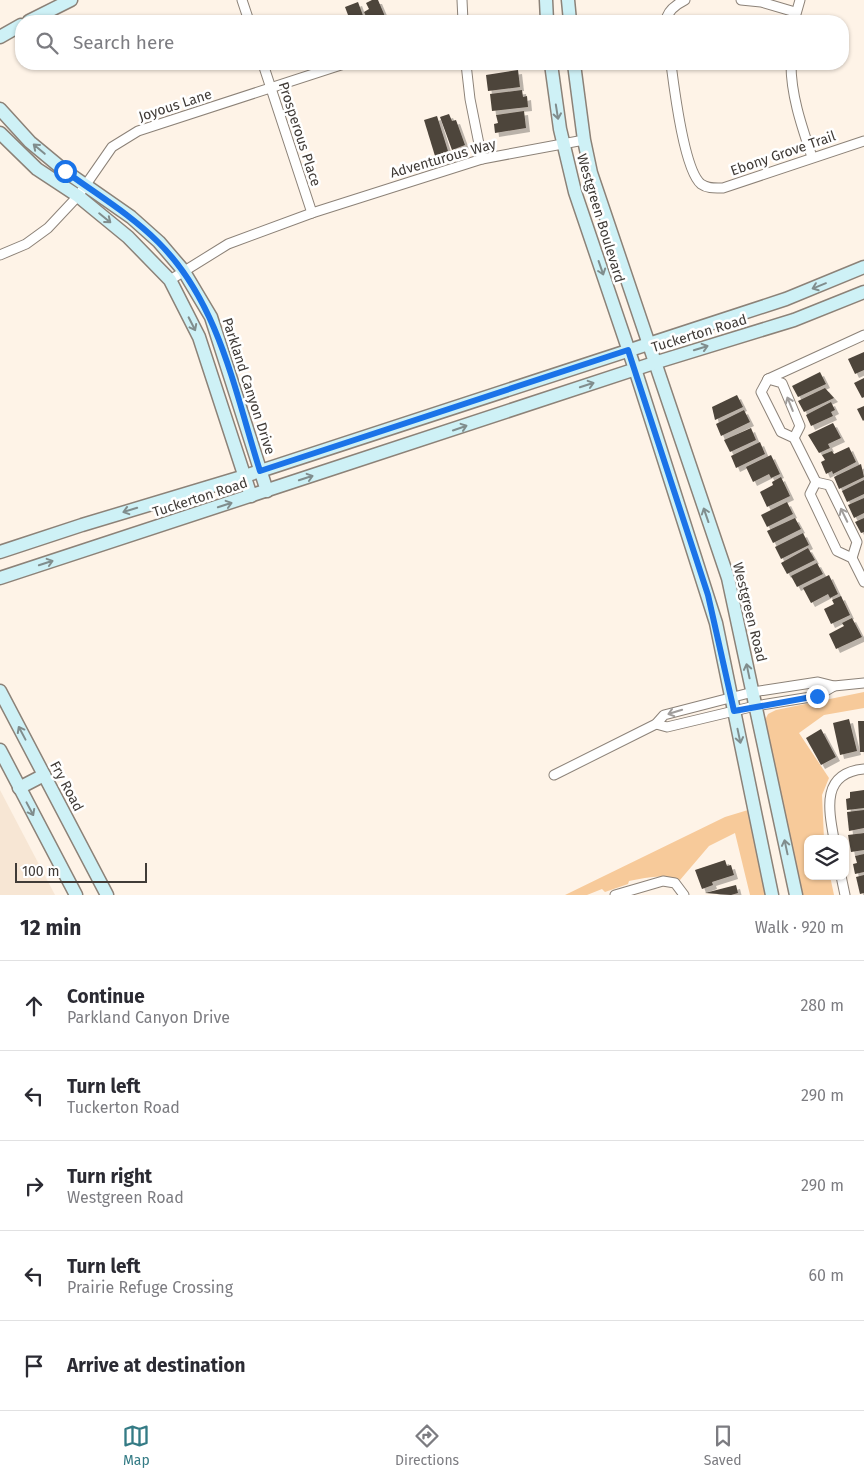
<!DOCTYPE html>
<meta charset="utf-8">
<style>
:root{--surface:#fff;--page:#f2f2f3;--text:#2b2b33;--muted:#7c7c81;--line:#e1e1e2;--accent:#347b85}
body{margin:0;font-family:"Fira Sans",sans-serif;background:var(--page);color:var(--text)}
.controls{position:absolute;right:15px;bottom:15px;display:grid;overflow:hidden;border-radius:10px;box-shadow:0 1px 4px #0004}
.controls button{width:45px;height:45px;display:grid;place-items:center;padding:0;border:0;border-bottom:1px solid var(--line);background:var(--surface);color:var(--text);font:25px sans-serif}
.scale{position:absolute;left:15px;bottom:12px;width:132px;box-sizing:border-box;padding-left:5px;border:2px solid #403b37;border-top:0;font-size:14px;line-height:18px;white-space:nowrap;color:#403b37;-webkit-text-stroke:4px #fff;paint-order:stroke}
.stop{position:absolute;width:15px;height:15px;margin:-11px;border:4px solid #1a73e8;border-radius:50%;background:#fff}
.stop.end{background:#1a73e8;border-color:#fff;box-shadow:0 1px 5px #0008}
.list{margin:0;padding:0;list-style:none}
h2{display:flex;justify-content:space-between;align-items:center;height:65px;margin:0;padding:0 20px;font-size:21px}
h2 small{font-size:16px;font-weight:400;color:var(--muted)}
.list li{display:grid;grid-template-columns:32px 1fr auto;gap:15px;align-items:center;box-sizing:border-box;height:90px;padding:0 20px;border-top:1px solid var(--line)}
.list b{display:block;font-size:19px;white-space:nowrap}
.list p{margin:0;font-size:16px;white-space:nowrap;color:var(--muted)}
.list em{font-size:16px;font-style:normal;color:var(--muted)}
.icon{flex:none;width:28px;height:28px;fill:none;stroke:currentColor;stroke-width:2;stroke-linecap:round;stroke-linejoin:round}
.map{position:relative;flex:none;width:864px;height:895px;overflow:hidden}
.search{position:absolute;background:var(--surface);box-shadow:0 1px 4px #0004;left:15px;right:15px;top:15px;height:55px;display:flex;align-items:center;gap:12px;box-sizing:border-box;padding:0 18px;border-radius:20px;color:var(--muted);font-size:19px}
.sheet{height:515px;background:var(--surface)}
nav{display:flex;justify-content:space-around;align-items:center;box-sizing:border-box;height:70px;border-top:1px solid var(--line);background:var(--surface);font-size:14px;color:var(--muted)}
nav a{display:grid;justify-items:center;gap:2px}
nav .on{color:var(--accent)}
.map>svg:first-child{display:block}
.built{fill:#f7e6d4}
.green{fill:#f7ca9a}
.building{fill:#4d443a;filter:url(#shadow)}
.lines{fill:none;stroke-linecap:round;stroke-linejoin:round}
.street-casing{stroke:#8c8278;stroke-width:11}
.secondary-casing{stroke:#8c8278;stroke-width:15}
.street{stroke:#fff;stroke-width:9}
.secondary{stroke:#cef1f6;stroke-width:12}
.oneway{stroke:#808d8d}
.oneway2{stroke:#a09d9b}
.route{stroke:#1a73e8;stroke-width:6}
.labels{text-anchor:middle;stroke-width:5;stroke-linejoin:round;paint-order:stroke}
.street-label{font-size:14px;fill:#403b37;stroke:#fff}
</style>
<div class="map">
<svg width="864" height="895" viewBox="0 0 864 895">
<defs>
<filter id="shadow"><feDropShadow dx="4" dy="4" stdDeviation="0" flood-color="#0004"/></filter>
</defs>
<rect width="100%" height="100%" fill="#fef3e7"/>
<polygon class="built" points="0,790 55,895 0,895"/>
<g class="green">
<polygon points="864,692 864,708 824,715 799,733 829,778 822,795 824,839 808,839 808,876 830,876 834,895 801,895 765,720 768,714 776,710"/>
<path d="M748,810L767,895H750L735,833L709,846L680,880C664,873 645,878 629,881L628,884L605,892L602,889L587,895H565L725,817Z"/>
</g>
<g class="building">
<polygon points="372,0 378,0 387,21 368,21 364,12 369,9 366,3"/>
<polygon points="358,2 365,21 345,21 344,16 348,15 345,7"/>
<polygon points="518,70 520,87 488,91 486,75"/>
<polygon points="522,90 523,97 527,96 528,107 492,111 490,94"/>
<polygon points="524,111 526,128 495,133 494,124 498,123 496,115"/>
<polygon points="449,114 452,121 456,120 465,145 452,150 440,117"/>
<polygon points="437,116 448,151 435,156 424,120"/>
<polygon points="864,352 864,370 855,374 848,359"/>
<polygon points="820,372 826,384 798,397 792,386"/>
<polygon points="864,378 864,397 862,398 854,383"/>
<polygon points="825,388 834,398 804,412 798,401"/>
<polygon points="737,395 743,407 715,420 712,407"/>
<polygon points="831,402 835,410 831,412 833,416 811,426 806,415"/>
<polygon points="864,406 864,420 863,421 857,409"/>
<polygon points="744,410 750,422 721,436 716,424"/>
<polygon points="833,423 841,438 828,444 830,448 819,453 808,435"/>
<polygon points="751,428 756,440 730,452 724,440"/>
<polygon points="760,442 765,454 736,468 731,456"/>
<polygon points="849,447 856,462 833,474 832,471 826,474 821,462 825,460 822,455 832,451 834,454"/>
<polygon points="771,455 780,474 771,478 769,474 753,482 746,467"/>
<polygon points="861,464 864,477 839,489 834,477"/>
<polygon points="781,477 790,496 767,507 760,492 773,485 772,482"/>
<polygon points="864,480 864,494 847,502 842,491"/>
<polygon points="864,498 864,513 854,518 848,505"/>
<polygon points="787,502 793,514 767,527 761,515"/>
<polygon points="795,518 801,529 773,543 767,531"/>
<polygon points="864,518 864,532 861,533 855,522"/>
<polygon points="803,533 809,545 781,559 775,547"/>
<polygon points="808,548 815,560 787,574 781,563"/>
<polygon points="817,563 823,574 797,587 791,576"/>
<polygon points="829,575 838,594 830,598 828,594 811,603 803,588"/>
<polygon points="841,596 850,615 831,624 824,609 834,604 832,600"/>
<polygon points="852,618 862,637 836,649 829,634 844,626 842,623"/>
<polygon points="849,719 857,751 840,755 833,723"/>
<polygon points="858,721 864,721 864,752 860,752"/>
<polygon points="821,729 836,757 821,765 806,738"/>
<polygon points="864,790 864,808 847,810 846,799 850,798 850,792"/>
<polygon points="864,810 864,828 849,831 847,812"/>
<polygon points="864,833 864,850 851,852 848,835"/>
<polygon points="864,854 864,872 855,874 853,864 857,863 855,856"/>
<polygon points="725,860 727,866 731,865 734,875 712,882 713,885 702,889 695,870"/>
<polygon points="864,875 864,893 860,894 856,877"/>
<polygon points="736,885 738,893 731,895 705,893"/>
</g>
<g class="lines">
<defs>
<g id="street">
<polyline points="242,0 249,21"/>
<polyline points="462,0 463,21"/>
<polyline points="741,0 761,2 795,12"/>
<path d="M666,21C667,11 677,4 685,0"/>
<polyline points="794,21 800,0"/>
<polyline points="263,64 312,213"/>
<polyline points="466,64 470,99 482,159"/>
<path d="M671,64C674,87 684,170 701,184C708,189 715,188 723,188L864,141"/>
<path d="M791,64C791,96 802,127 812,157"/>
<polyline points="0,255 26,244 48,228 78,196 112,147 138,131 344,64"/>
<polyline points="170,280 228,244 312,213 482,159 584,140"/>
<polyline points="768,379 761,392 781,432 794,438 816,482"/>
<polyline points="768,379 864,335"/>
<polyline points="768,379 782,383 800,426 794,438"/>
<polyline points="816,482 810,494 837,551 852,558 864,582"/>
<polyline points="816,482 829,485 857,542 852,558"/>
<polyline points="656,724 667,727 755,706 817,696 834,686"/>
<polyline points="554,775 656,724 664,715 753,692 818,682 834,686 864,683"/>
<path d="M834,839C828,807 822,773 864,769"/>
<polyline points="841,876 845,895"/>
<polyline points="615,895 663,881 675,883 684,895"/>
</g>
<g id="secondary">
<polyline points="546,0 547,21"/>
<polyline points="568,0 570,21"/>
<polyline points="29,21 71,0"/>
<polyline points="0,37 21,25"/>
<polyline points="551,64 560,129 575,192 635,369 716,623 772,895"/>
<polyline points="574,64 584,140 591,173 728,578 796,895"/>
<polyline points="0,109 30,142 65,171 131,217 159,242 183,270 211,317 267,491"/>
<polyline points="0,133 37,169 78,196 128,237 170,280 199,337 251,496"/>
<polyline points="0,552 82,525 245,476 786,299 864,267"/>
<polyline points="0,578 654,363 794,320 864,292"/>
<polyline points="0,691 107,895"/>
<polyline points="0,750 76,895"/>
<polyline points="19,788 44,775"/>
</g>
</defs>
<use href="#street" class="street-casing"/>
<use href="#secondary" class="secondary-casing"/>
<use href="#street" class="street"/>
<use href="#secondary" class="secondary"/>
</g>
<defs><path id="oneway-shaft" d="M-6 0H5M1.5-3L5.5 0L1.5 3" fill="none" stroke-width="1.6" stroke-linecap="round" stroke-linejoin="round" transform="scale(1.25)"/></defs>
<g class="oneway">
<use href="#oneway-shaft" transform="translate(557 112) rotate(81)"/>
<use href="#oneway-shaft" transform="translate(39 149) rotate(-140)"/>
<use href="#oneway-shaft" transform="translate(105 218) rotate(39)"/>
<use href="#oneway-shaft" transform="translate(601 268) rotate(71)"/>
<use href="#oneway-shaft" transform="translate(819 286) rotate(158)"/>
<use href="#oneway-shaft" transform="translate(192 324) rotate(63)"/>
<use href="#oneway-shaft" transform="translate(701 348) rotate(-17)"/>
<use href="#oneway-shaft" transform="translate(587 385) rotate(-18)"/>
<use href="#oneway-shaft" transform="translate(460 428) rotate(-19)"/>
<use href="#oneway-shaft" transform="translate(306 478) rotate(-18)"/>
<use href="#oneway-shaft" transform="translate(225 505) rotate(-18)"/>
<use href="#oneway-shaft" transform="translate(130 510) rotate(163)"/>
<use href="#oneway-shaft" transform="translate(706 515) rotate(-109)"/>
<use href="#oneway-shaft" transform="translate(46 563) rotate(-18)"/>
<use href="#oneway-shaft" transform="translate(748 671) rotate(-102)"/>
<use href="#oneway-shaft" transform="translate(22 733) rotate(-118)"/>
<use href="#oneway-shaft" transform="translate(739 736) rotate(78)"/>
<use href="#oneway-shaft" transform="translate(30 809) rotate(62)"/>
<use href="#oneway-shaft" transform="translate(786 847) rotate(-102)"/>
</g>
<g class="oneway2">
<use href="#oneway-shaft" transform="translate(790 404) rotate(-112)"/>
<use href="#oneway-shaft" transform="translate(844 515) rotate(-116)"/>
<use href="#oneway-shaft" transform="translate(675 712) rotate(163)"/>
</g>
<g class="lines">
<path class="route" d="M65,171C96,194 130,214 158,242C219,302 235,392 260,471L628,350L708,595L734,711L817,696"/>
</g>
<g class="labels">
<g class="street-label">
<text transform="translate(175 105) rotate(-18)" y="5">Joyous Lane</text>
<text transform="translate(300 134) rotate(72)" y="5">Prosperous Place</text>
<text transform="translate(783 153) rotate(-19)" y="5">Ebony Grove Trail</text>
<text transform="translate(443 158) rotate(-16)" y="5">Adventurous Way</text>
<text transform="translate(601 218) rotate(73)" y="5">Westgreen Boulevard</text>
<text transform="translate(699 333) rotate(-17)" y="5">Tuckerton Road</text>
<text transform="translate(249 386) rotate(72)" y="5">Parkland Canyon Drive</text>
<text transform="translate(200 497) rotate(-18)" y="5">Tuckerton Road</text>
<text transform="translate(750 612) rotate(76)" y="5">Westgreen Road</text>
<text transform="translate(67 786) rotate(62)" y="5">Fry Road</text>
</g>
</g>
</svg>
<div class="controls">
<button><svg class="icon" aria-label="layers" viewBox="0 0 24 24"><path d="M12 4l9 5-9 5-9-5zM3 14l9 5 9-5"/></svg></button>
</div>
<div class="scale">100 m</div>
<div class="stop" style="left:65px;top:171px"></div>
<div class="stop end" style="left:817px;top:696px"></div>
<div class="search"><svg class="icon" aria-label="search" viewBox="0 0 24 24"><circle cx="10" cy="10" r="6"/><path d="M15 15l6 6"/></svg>Search here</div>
</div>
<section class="sheet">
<h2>12 min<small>Walk · 920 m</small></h2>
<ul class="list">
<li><svg class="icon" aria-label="ahead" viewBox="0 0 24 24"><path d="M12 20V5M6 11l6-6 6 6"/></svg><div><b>Continue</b><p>Parkland Canyon Drive</p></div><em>280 m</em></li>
<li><svg class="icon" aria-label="left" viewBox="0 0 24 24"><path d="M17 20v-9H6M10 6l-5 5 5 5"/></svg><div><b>Turn left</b><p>Tuckerton Road</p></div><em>290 m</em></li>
<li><svg class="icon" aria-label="right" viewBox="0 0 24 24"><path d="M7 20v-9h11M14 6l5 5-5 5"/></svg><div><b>Turn right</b><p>Westgreen Road</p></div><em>290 m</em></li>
<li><svg class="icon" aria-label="left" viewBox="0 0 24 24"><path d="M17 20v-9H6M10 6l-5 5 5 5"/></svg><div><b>Turn left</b><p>Prairie Refuge Crossing</p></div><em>60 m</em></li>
<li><svg class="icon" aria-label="arrive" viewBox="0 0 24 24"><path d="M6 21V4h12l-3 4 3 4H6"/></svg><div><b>Arrive at destination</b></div></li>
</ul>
</section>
<nav>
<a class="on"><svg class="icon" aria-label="map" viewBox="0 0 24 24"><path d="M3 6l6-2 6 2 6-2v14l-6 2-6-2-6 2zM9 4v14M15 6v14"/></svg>Map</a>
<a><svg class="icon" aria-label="directions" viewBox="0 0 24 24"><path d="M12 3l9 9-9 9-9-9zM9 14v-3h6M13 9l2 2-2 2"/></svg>Directions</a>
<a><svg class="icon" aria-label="saved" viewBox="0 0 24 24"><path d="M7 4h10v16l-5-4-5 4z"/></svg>Saved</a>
</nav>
